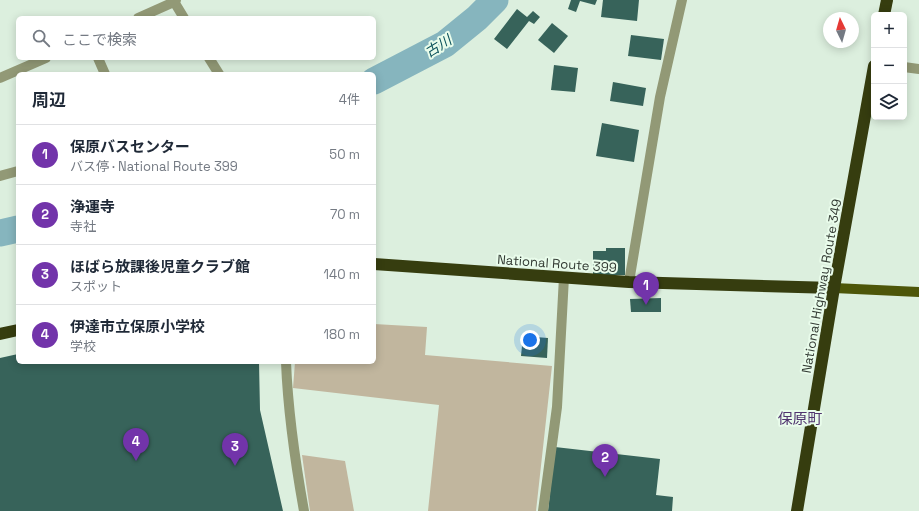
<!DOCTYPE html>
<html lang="ja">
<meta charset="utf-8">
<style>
:root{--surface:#fff;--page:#f6f6f7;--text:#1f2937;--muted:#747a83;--line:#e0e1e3;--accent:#7234aa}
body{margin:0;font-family:"Space Grotesk","Noto Sans JP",sans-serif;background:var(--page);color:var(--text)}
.controls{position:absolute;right:12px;top:12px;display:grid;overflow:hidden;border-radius:6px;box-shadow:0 2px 10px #0003}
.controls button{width:36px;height:36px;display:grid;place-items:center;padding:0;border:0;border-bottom:1px solid var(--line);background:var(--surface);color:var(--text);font:20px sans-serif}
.compass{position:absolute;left:823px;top:12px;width:36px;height:36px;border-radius:50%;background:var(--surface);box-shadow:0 2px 10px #0003;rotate:355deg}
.you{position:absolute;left:530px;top:340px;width:14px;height:14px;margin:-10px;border:3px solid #fff;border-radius:50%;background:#1a73e8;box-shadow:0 0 0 6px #1a73e833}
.badge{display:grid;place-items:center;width:26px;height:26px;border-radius:50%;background:var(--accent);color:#fff;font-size:13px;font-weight:700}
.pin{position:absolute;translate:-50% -33px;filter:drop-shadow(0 1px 2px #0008)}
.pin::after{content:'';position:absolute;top:21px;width:14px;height:12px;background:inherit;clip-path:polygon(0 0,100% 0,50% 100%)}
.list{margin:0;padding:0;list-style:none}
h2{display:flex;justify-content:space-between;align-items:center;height:52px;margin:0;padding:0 16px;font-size:17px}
h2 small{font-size:13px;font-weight:400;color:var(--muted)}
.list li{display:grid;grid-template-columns:26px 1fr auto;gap:12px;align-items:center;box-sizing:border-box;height:60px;padding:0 16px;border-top:1px solid var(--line)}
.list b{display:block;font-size:15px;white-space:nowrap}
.list p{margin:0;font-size:13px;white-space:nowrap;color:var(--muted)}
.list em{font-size:13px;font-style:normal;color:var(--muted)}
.icon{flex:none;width:22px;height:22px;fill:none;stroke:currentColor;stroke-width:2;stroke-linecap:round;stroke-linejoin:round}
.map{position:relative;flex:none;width:919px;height:511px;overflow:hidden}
.search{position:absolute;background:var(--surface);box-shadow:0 2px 10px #0003;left:16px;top:16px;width:360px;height:44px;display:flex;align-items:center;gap:10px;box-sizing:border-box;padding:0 14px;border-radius:6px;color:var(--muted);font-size:15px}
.panel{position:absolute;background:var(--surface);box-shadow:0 2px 10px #0003;left:16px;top:72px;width:360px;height:292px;border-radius:6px}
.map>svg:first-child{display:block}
.green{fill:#c1b69e}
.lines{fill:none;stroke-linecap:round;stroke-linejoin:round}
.river{stroke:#86b5be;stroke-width:27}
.building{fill:#37635a}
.minor{stroke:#929976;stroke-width:10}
.major{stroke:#4d5609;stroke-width:10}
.highway{stroke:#363d0f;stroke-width:12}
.labels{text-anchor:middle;stroke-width:4;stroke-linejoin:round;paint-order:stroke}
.street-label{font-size:13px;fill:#333b34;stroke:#e9fceb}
.water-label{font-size:14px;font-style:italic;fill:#074e58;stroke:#e9fceb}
.quarter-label{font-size:15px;fill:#50346f;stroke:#e9fceb}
</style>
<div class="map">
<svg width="919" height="511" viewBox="0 0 919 511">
<rect width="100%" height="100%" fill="#dcefde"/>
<g class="green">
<polygon points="374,324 427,327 425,355 552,366 536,511 428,511 439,405 293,388 295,362 374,362"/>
<polygon points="302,455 345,461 354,511 310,511"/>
</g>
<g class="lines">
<g class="river">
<polyline points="374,81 445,44 477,18 495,0"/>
<polyline points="0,233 18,229"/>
</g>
</g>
<g class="building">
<polygon points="571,0 597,0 595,5 580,1 576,12 568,9"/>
<polygon points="603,0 639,0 637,21 601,17"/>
<polygon points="517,9 527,17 533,11 540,17 534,24 529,21 507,49 494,39"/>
<polygon points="552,23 568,36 554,53 538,40"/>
<polygon points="631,35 664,39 661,60 628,56"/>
<polygon points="554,65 578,68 575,92 551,90"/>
<polygon points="613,82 646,88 643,106 610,101"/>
<polygon points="602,123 639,130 634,162 596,156"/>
<polygon points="606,248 625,248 625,275 593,275 593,251 606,251"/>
<polygon points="661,298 661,312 631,312 630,299"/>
<polygon points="523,336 548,338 547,358 521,356"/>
<polygon points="18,354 18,362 259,362 260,410 283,511 0,511 0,358"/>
<polygon points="555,447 660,459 656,495 673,497 672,511 548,511"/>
</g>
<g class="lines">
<g class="minor">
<polyline points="173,0 184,18"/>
<polyline points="138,18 174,2 176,0"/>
<polyline points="98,58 105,74"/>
<polyline points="209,58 219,74"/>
<polyline points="904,67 919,69"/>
<polyline points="0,78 46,58"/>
<polyline points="0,176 18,171"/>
<polyline points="629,282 660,97 682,0"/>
<path d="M286,362C288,413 295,461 304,511"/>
<polyline points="543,511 557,407 564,277"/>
</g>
<polyline class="major" points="834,288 919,292"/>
<g class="highway">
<polyline points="884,15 887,0"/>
<polyline points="374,264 629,282 834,288"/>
<polyline points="0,334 18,330"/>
<polyline points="797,511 834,288 874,66"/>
</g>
</g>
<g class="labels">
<g class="street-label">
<text transform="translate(557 263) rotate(4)" y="5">National Route 399</text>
<text transform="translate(821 286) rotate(-80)" y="5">National Highway Route 349</text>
</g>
<g class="water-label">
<text transform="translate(438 46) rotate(-32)" y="5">古川</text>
</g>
<g class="quarter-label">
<text x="800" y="424">保原町</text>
</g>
</g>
</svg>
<div class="controls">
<button>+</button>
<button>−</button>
<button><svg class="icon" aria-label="layers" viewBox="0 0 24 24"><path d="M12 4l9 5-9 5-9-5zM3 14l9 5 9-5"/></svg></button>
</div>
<svg class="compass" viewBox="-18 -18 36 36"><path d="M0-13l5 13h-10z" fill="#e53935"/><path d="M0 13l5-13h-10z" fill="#747a83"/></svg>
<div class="you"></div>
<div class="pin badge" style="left:646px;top:305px">1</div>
<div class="pin badge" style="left:605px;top:477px">2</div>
<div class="pin badge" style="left:235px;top:466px">3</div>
<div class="pin badge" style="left:136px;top:461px">4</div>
<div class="search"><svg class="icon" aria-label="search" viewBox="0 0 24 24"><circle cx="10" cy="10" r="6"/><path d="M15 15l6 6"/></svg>ここで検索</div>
<section class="panel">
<h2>周辺<small>4件</small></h2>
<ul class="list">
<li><span class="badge">1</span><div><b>保原バスセンター</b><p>バス停 · National Route 399</p></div><em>50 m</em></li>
<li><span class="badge">2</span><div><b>浄運寺</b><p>寺社</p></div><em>70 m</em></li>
<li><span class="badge">3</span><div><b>ほばら放課後児童クラブ館</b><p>スポット</p></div><em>140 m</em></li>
<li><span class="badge">4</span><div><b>伊達市立保原小学校</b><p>学校</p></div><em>180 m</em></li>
</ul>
</section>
</div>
